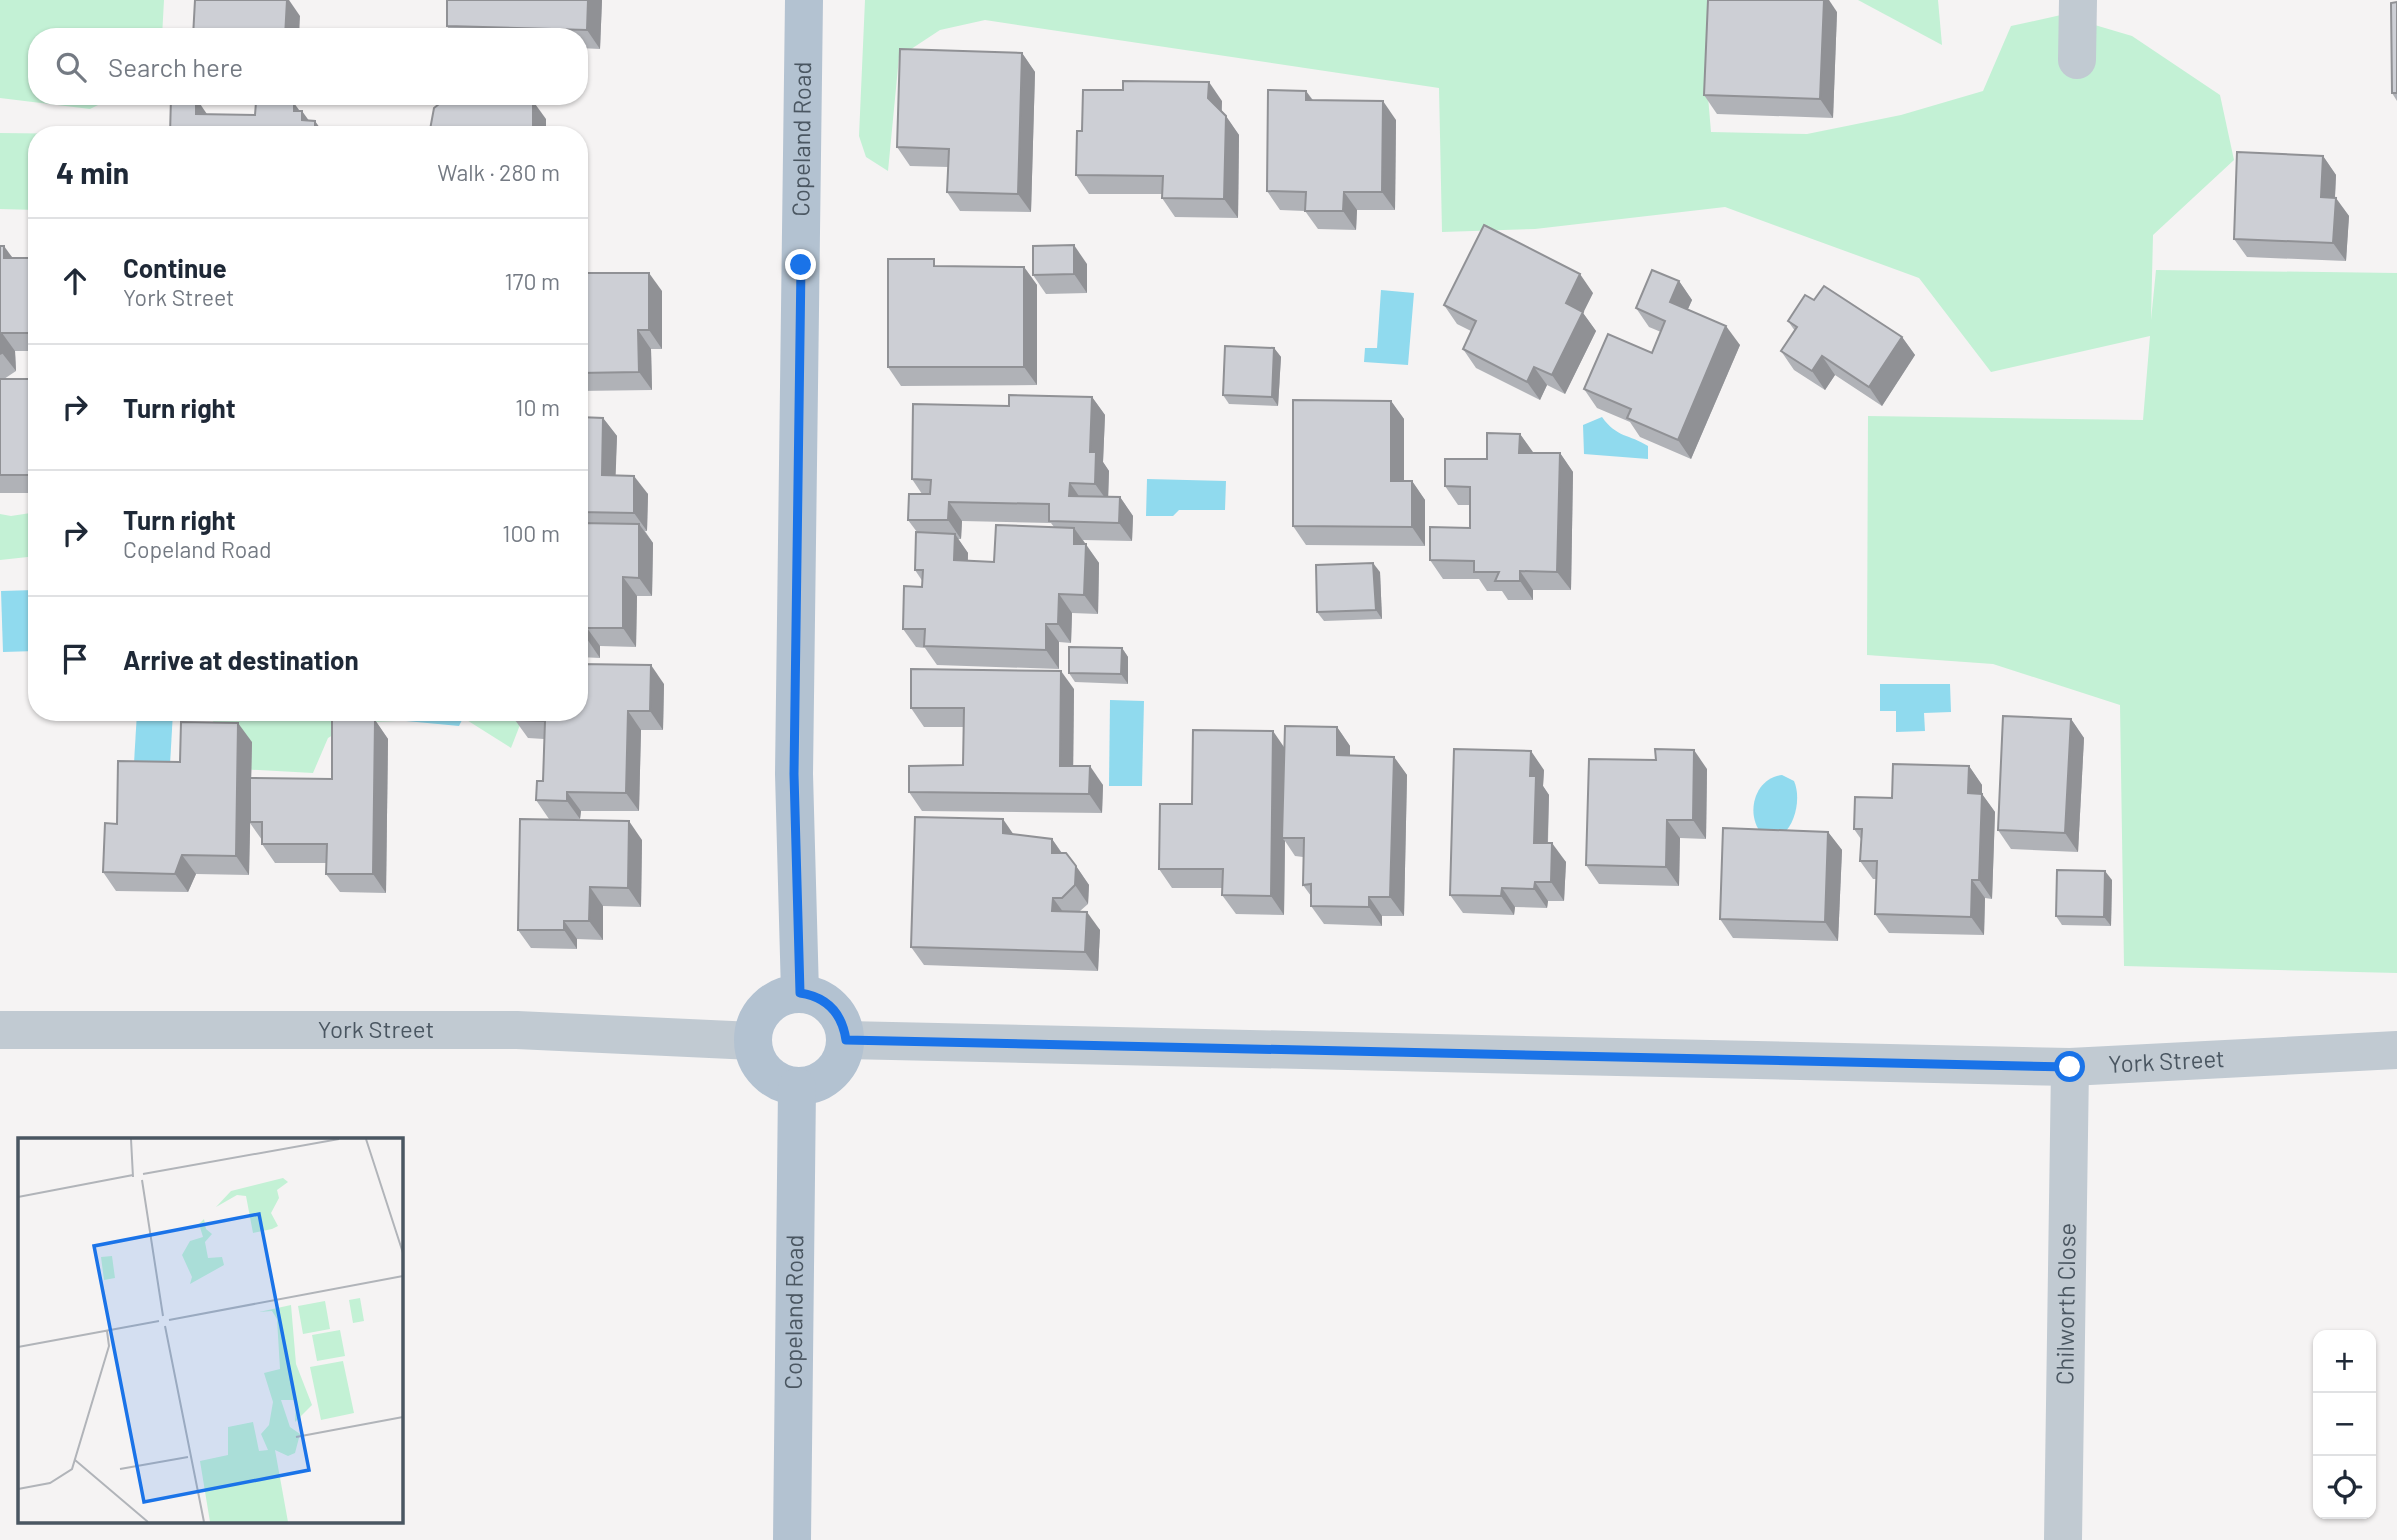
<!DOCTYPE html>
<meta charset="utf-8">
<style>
:root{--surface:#fff;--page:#f6f6f7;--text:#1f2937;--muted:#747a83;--line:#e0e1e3}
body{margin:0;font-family:Barlow,sans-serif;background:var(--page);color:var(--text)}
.controls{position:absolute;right:21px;bottom:21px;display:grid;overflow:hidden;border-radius:14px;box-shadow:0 2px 5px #0004}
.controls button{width:63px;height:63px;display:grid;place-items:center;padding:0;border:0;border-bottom:2px solid var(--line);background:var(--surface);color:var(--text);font:35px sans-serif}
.stop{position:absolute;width:21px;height:21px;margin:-16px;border:5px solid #1a73e8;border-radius:50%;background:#fff}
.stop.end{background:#1a73e8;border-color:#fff;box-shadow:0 2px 7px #0008}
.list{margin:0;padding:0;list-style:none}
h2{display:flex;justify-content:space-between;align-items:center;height:91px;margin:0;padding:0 28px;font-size:30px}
h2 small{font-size:23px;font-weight:400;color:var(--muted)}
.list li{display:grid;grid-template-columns:46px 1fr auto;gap:21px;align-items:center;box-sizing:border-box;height:126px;padding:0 28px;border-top:2px solid var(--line)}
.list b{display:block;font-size:26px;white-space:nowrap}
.list p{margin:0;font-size:23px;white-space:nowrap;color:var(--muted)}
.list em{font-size:23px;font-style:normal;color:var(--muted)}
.icon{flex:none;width:38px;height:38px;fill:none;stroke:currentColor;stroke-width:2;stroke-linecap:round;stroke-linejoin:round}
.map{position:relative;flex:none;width:2397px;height:1540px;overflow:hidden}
.search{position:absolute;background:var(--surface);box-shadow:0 2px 5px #0004;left:28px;top:28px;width:560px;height:77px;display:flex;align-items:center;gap:18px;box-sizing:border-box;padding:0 24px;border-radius:28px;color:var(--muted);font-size:26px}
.panel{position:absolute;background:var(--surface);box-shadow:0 2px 5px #0004;left:28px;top:126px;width:560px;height:595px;border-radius:28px}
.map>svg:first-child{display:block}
.green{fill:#c3f1d5}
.water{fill:#90daee}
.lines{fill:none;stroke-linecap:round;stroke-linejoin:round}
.minor{stroke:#c1cad2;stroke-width:38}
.major{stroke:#b3c2d1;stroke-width:38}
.wall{fill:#b0b2b7;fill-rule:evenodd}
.shaded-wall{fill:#909195}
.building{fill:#cdcfd5;stroke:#909195;stroke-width:2}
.route{stroke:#1a73e8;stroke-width:9}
.labels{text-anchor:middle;stroke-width:6;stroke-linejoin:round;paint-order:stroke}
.street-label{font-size:24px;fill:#4a5661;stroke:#fff}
.inset-road{fill:none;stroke:#b1b4b9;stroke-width:2}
.view{fill:#1a73e8;fill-opacity:0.15;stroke:#1a73e8;stroke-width:3.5}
.inset-edge{fill:none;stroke:#4a5661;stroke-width:3.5}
</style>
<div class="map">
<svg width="2397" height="1540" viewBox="0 0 2397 1540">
<rect width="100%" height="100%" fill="#f5f3f3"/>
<g class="green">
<polygon points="0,0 164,0 162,37 37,37 37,96 116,96 90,109 0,98"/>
<polygon points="865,0 1736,0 1705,61 1711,132 1807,134 1901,115 1983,91 2011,26 2061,15 2132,36 2220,95 2234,160 2153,235 2151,320 2156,270 2397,273 2397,973 2124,966 2120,705 1993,664 1867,655 1868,416 2143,420 2150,336 1991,372 1919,278 1725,207 1535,229 1442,232 1439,88 985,20 940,30 899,57 888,171 866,157 859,136"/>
<polygon points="1858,0 1938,0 1942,45"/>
<polygon points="0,133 86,134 86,135 37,135 37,210 0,209"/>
<polygon points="37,512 37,556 0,560 0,514 11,516"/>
<path d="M205,712H447L418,720L353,723L328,738L313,773L238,769C226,751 220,725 205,712Z"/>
<polygon points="454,712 525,712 511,748"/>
</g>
<g class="water">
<polygon points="1381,290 1414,293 1408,365 1364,362 1365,348 1377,348"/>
<path d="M1602,417C1617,438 1629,434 1648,446V459L1584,454L1583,425Z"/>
<polygon points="1147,479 1226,481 1225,510 1179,510 1173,516 1146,516"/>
<polygon points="35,590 36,651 3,652 1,591"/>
<polygon points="1880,684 1950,684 1951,712 1924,713 1925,731 1896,732 1896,711 1880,711"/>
<polygon points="1110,700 1144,701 1142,786 1109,786"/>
<polygon points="137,712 173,712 170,765 134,763"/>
<polygon points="386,712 466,712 459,726 385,719"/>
<path d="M1782,775L1794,781C1801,797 1796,823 1783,834H1762C1745,815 1754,778 1782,775Z"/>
</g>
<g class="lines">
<g class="minor">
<polyline points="2077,60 2078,0"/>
<path id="s1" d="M0,1030H517L753,1041"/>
<path id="s2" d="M846,1040L2070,1067L2397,1050"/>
<path id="s3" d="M2063,1540L2070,1067"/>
</g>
<g class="major">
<path id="s4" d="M800,993L794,774L804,0"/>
<circle cx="799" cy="1040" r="46"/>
<path id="s5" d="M792,1540L797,1087"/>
</g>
</g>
<g class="wall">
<polygon points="447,0 602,0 600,49 579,48 579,37 454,37 447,26"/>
<polygon points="2397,2 2397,101 2392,93"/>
<polygon points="1837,12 1833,118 1717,114 1704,95"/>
<polygon points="1022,53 1035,72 1031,212 960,211 947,192 948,167 910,166 897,147"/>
<polygon points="1306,91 1313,100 1396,120 1395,210 1357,210 1356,230 1318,229 1305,211 1280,210 1267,191"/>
<polygon points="207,96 297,96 296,100"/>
<polygon points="1222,101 1222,111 1239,135 1238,218 1175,217 1162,198 1162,194 1089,194 1076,175 1082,131"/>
<polygon points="2323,156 2336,175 2335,198 2349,216 2346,261 2247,257 2234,239"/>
<polygon points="0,246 13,258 37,258 37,351 15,351 16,371 4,379 37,379 37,493 0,493"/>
<polygon points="1087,264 1087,293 1046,294 1033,275"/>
<polygon points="939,267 1024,267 1037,285 1037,385 901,386 888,367"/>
<polygon points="579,273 662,291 662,349 651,349 652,390 579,391"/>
<polygon points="1679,281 1692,300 1688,309 1740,345 1691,459 1640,437 1630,422 1597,408 1584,389 1652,353 1661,332 1649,327 1636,308"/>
<polygon points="1593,293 1583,313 1596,331 1565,394 1547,385 1540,400 1476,368 1463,349 1471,331 1457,324 1444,305"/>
<polygon points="1814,300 1902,337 1915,355 1882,406 1835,375 1825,390 1794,370 1781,351 1795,331 1788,321"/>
<polygon points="1274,348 1281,357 1278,406 1229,404 1223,395"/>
<path d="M1092,397L1105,415L1103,462L1109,471L1108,497H1120L1133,516L1132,541L1083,540L1099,563L1098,614L1072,613L1071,643L1059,642V669L937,665L925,648L916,647L903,629L922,587L923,582L915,570L917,532L908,520L922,494L912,479L1009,406ZM962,521L1051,523L1054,527L994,562L968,561V553L958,539H961Z"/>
<polygon points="1391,401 1404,419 1404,481 1412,481 1425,500 1425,546 1306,545 1293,526"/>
<polygon points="579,417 603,418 617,436 615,475 648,494 647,531 645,531 653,543 652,596 637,596 636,647 600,646 600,658 579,657"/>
<polygon points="1520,434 1533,453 1560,453 1573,472 1571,590 1533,590 1533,600 1508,600 1502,591 1487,591 1479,579 1443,579 1430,560 1470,528 1470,505 1458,505 1445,486 1487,459"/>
<polygon points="1380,572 1382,619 1324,621 1317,612"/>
<polygon points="1122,648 1128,657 1128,684 1075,682 1069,673"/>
<polygon points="664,684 663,730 641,730 639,811 581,811 580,819 549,819 536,800 543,781 544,739 528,738 515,720"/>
<polygon points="1074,689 1073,766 1103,785 1102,813 922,811 909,792 963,765 963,727 924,727 911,708"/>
<polygon points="2071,719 2084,738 2078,852 2011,849 1998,830"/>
<polygon points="375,720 388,739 386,893 340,892 326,874 327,863 275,863 262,844 262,840 250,823 249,875 196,874 188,892 116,891 103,872 117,824 180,762 252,742 251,778 332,779"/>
<polygon points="1337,727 1350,746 1350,756 1394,757 1407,775 1404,916 1382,916 1382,926 1324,924 1311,906 1311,896 1303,885 1303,857 1295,856 1285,841 1284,915 1236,914 1222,895 1222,888 1172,888 1159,869 1284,748"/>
<polygon points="1969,766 1982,785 1982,794 1995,812 1992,899 1985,898 1984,935 1889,933 1875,914 1876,879 1873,879 1860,861 1861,839 1854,829"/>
<polygon points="1707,769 1706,839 1680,838 1679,886 1599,884 1586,865"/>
<polygon points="1544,770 1543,786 1549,795 1548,843 1566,862 1564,901 1548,901 1547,908 1515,907 1514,915 1463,913 1450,895"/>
<polygon points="1828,832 1842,850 1838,941 1733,938 1720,919"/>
<polygon points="1014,835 1052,839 1062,853 1076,866 1089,885 1088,904 1080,911 1100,930 1098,971 924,965 911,947"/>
<polygon points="642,840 641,907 603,906 603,940 577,939 577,949 531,948 518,930"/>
<polygon points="2112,880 2111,926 2062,925 2056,916"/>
</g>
<g class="shaded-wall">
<polygon points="287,0 289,0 300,16 299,37 285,37"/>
<polygon points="588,0 602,0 600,49 587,30"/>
<polygon points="1824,0 1829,0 1837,12 1833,118 1820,99"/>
<polygon points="1022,53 1035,72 1031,212 1018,194"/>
<polygon points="1209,82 1222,101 1221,117 1208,98"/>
<polygon points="1306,91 1319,110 1306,100"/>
<polygon points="196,98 209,117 196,114"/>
<polygon points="533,101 546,119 546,135 533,134"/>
<polygon points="1383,101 1396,120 1395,210 1382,192"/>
<polygon points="294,103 302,114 302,111 315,129 315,121 325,135 312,135 294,111"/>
<polygon points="1226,116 1239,135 1238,218 1224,199"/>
<polygon points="2323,156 2336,175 2334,215 2321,197"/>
<polygon points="1344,192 1357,210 1356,230 1343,211"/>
<polygon points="2336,198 2349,216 2346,261 2333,243"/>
<polygon points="1074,245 1087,264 1087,293 1074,274"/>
<polygon points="4,246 17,264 4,258"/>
<polygon points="1024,267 1037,285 1037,385 1024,367"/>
<polygon points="649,273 662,291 662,349 649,330"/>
<polygon points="1580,274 1593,293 1583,313 1596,331 1565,394 1552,375 1566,303"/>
<polygon points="1679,281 1692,300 1683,320 1670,302"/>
<polygon points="1726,326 1740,345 1691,459 1678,440"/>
<polygon points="638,330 651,349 652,390 639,372"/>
<polygon points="2,333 15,351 16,371 2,353"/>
<polygon points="1902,337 1915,355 1882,406 1869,387"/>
<polygon points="1274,348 1281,357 1278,406 1272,397"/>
<polygon points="1822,356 1835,375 1825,390 1812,371"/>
<polygon points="1534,367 1547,385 1540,400 1527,382"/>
<polygon points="1092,397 1105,415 1103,462 1109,471 1108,502 1095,484 1090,452"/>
<polygon points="1391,401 1404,419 1404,500 1391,481"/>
<polygon points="603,418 617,436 615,494 602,475"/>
<polygon points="1520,434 1533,452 1532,472 1519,453"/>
<polygon points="1560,453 1573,472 1571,590 1557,572"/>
<polygon points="634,476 648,494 647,531 634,513"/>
<polygon points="1412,481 1425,500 1425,546 1412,527"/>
<polygon points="1070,483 1083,502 1069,496"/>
<polygon points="1120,497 1133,516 1132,541 1119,523"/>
<polygon points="949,502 962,521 961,539 948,520"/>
<polygon points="639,524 653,543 652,596 639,578"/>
<polygon points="1074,528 1099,563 1098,614 1084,595 1074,544"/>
<polygon points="955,534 968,553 967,579 954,560"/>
<polygon points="1373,563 1380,572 1382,619 1376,610"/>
<polygon points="1520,571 1533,590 1533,600 1520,581"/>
<polygon points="623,577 637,596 636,647 623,628"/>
<polygon points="1059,594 1072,613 1071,643 1058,624"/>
<polygon points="1046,624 1059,642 1059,669 1046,650"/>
<polygon points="587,628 600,646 600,658 587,639"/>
<polygon points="1122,648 1128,657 1128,684 1121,674"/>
<polygon points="651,665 664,684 663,730 650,711"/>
<polygon points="1061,671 1074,689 1073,784 1060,766"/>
<polygon points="628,711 641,730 639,811 626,793"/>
<polygon points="2071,719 2084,738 2078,852 2065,833"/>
<polygon points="375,720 388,739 386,893 373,874"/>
<polygon points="238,723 252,742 249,875 236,856"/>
<polygon points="1337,727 1350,746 1350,774 1337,755"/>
<polygon points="1273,731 1286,750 1282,838 1285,841 1284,915 1271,896"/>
<polygon points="1694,750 1707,769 1706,839 1693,820"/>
<polygon points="1531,751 1544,770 1543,786 1549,795 1547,862 1534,843 1530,776"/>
<polygon points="1394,757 1407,775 1404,916 1390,897"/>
<polygon points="1090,766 1103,785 1102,813 1089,794"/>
<polygon points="1969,766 1982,785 1982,801 1982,794 1995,812 1992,899 1979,880 1968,793"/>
<polygon points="567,792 581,811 580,819 567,801"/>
<polygon points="1003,819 1016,838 1003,833"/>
<polygon points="1667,820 1680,838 1679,886 1666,867"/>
<polygon points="629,821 642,840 641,907 628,888"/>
<polygon points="1828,832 1842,850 1838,941 1825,922"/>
<polygon points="1052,839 1065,858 1052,853"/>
<polygon points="1552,843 1566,862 1564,901 1551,882"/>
<polygon points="182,855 196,874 188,892 175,874"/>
<polygon points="1076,866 1089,885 1088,904 1075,885"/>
<polygon points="2105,871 2112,880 2111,926 2104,917"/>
<polygon points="1972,880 1985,898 1984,935 1971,917"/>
<polygon points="1535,882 1548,901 1547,908 1534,889"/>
<polygon points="590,887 603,906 603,940 589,921"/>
<polygon points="1502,888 1515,907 1514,915 1501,896"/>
<polygon points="1369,897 1382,916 1382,926 1369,907"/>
<polygon points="1053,898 1066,916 1052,911"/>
<polygon points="1087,912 1100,930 1098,971 1085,952"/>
<polygon points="564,921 577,939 577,949 564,930"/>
</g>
<g class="building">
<polygon points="195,0 287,0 285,37 193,37"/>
<polygon points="447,0 588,0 587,30 447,26"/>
<polygon points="1708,0 1824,0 1820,99 1704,95"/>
<polygon points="2397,2 2397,93 2392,93 2391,3"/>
<polygon points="900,49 1022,53 1018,194 947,192 949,149 897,147"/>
<polygon points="1123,81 1209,82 1208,98 1226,116 1224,199 1162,198 1163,176 1076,175 1077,131 1082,131 1083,90 1123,90"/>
<polygon points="1268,90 1306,91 1306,100 1383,101 1382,192 1344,192 1343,211 1305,211 1306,192 1267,191"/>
<polygon points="171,97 196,98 196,114 255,115 256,102 294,103 294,111 302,111 302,120 315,121 315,135 170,135"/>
<polygon points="444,100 533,101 533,134 564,135 429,135 434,108"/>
<polygon points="2237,152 2323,156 2321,197 2336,198 2333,243 2234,239"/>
<polygon points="1484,225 1580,274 1566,303 1583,312 1552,375 1534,367 1527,382 1463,349 1476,321 1444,305"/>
<polygon points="1074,245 1074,274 1033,275 1033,246"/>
<polygon points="0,246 4,246 4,258 37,258 37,333 2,333 2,353 0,354"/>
<polygon points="888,259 934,259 934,266 1024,267 1024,367 888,367"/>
<polygon points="1652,270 1679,281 1670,302 1726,326 1678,440 1627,418 1631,409 1584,389 1608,334 1652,353 1665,321 1636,308"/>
<polygon points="579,273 649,273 649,330 638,330 639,372 579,373"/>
<polygon points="1824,286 1902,337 1869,387 1822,356 1812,371 1781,351 1797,327 1788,321 1805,295 1814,300"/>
<polygon points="1225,346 1274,348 1272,397 1223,395"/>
<rect x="0" y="379" width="37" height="96"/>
<polygon points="1009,395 1092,397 1090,452 1096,452 1095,484 1070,483 1069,496 1120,497 1119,523 1049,521 1049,504 949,502 948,520 908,520 909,494 930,494 931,480 912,479 913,404 1009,406"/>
<polygon points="1293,400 1391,401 1391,481 1412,481 1412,527 1293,526"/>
<polygon points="579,417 603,418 602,475 634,476 634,513 579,512"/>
<polygon points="1487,433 1520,434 1519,453 1560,453 1557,572 1520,571 1520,581 1495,581 1499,572 1474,572 1474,561 1430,560 1430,527 1470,528 1470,487 1445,486 1445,459 1487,459"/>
<polygon points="579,523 639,524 639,578 623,577 623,628 587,628 587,639 579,639"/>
<polygon points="996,525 1074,528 1074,544 1086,544 1084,595 1059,594 1058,624 1046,624 1046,650 924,646 925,629 903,629 904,586 922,587 923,570 915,570 916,532 955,534 954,560 994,562"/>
<polygon points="1373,563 1376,610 1317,612 1316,565"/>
<polygon points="1069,647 1122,648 1121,674 1069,673"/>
<polygon points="579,664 651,665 650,711 628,711 626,793 567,792 567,801 536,800 537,781 543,781 545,721 515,720 515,712 579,712"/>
<polygon points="911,669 1061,671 1060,766 1090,766 1089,794 909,792 909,766 963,765 964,708 911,708"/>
<polygon points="2003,716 2071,719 2065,833 1998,830"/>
<polygon points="332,720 375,720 373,874 326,874 327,844 262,844 262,822 250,822 250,778 332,779"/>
<polygon points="181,722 238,723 236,856 182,855 175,874 103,872 105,823 117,824 118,761 180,762"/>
<polygon points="1285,726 1337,727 1337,755 1394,757 1390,897 1369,897 1369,907 1311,906 1311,884 1303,885 1304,838 1282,838"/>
<polygon points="1193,730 1273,731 1271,896 1222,895 1223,869 1159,869 1160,804 1192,804"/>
<polygon points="1454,749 1531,751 1530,776 1536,776 1534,843 1552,843 1551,882 1535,882 1534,889 1502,888 1501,896 1450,895"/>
<polygon points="1655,749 1694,750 1693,820 1667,820 1666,867 1586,865 1589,759 1656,760"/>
<polygon points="1893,764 1969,766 1968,793 1982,794 1979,880 1972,880 1971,917 1875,914 1877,861 1860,861 1862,829 1854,829 1855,797 1892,798"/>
<polygon points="915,817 1003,819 1003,833 1052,839 1052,853 1066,853 1076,866 1075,885 1062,898 1053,898 1052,911 1087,912 1085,952 911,947"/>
<polygon points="520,819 629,821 628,888 590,887 589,921 564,921 564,930 518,930"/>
<polygon points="1723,828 1828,832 1825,922 1720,919"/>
<polygon points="2057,870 2105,871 2104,917 2056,916"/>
</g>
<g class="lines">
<path class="route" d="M801,265L794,774L800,993C827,997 842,1013 846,1040L2070,1067"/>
</g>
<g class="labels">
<g class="street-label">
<text dy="8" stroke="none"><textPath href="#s4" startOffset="854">Copeland Road</textPath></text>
<text dy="8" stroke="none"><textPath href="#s1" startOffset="376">York Street</textPath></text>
<text dy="8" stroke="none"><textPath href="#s2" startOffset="1321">York Street</textPath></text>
<text dy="8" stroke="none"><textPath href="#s3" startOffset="236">Chilworth Close</textPath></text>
<text dy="8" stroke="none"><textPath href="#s5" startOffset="228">Copeland Road</textPath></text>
</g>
</g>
<g transform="translate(18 1138)">
<rect width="385" height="385" fill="#f5f3f3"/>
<path d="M265,40L270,44L259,52L261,60L253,75L260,88L254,91L235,95L228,58L219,57L198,69L213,53ZM186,81L188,91L194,96L187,104L190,120L204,119L206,127L172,146L174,139L164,117L172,103L185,99L181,86ZM94,118L97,140L86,142L83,119ZM342,160L346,183L335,185L331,162ZM307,163L312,191L285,196L280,168ZM273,167L278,226L294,267L277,284L278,262H263L272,289L282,296L277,315L270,318L257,312L270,384H192L182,323L210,317V289L235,284L241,313L250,312L243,296L251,287L255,264L246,235L262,231L259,181L254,173L241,174ZM322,192L327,218L299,223L294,197ZM325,223L336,275L303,282L292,229Z" fill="#c3f1d5"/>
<path class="inset-road" d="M113,1L115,39M348,1L385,115M125,36L321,1M124,42L145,178M0,59L115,37M151,182L385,138M147,188L186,384M0,209L141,183M278,299L385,279M57,322L130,384M102,331L170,319M0,351L32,345L54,331L91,208L89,193"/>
<path class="view" d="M241,76L291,332L126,364L76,108Z"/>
<rect width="385" height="385" class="inset-edge"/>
</g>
</svg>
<div class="controls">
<button>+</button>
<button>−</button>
<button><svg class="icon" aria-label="locate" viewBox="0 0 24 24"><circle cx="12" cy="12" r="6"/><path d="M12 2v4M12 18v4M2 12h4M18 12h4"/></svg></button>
</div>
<div class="stop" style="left:2070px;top:1067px"></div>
<div class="stop end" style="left:801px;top:265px"></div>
<div class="search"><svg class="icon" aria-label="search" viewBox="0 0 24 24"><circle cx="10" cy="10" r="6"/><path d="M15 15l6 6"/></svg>Search here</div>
<section class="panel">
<h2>4 min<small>Walk · 280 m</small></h2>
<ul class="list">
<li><svg class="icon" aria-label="ahead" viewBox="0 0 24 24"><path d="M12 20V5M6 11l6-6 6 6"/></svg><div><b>Continue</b><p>York Street</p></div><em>170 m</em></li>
<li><svg class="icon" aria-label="right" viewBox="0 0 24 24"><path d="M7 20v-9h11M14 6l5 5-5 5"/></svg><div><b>Turn right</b></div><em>10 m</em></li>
<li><svg class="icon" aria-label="right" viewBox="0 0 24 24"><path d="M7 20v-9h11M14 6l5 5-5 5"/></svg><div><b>Turn right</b><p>Copeland Road</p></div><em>100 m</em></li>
<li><svg class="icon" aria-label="arrive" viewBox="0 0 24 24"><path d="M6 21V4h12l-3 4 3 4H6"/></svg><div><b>Arrive at destination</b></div></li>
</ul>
</section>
</div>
